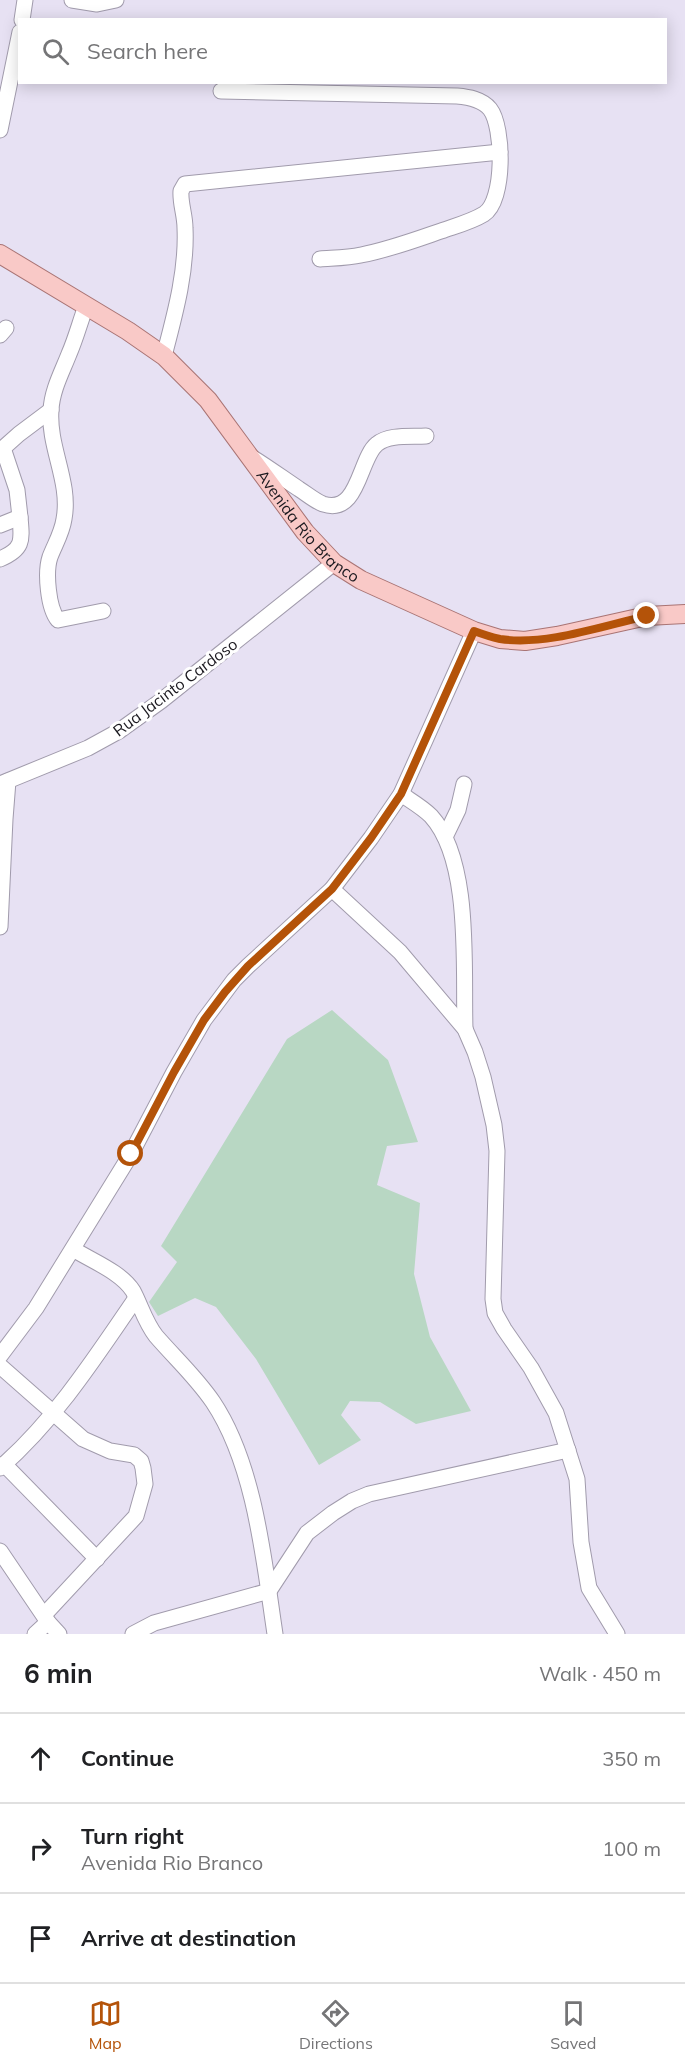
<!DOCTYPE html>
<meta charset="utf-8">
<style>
:root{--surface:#fff;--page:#f6f6f6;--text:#202124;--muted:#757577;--line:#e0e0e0;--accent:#b45309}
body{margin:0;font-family:Mulish,sans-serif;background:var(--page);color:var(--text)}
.stop{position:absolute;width:18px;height:18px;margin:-14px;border:4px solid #b45309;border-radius:50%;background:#fff}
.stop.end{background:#b45309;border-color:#fff;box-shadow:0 2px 6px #0008}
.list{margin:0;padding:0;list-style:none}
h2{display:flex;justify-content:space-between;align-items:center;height:78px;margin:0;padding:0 24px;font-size:26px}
h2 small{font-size:20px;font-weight:400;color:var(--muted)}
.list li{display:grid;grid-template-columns:39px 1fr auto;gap:18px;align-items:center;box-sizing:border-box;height:90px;padding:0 24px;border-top:2px solid var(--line)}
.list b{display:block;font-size:22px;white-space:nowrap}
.list p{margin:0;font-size:20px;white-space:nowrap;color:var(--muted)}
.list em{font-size:20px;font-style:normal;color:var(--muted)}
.icon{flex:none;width:33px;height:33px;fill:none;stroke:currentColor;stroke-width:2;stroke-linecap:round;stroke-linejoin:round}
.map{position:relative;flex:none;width:685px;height:1634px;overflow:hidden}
.search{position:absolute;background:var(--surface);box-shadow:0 3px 15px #0003;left:18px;right:18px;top:18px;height:66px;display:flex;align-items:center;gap:15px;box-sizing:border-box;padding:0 21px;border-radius:0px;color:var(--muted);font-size:22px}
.sheet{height:348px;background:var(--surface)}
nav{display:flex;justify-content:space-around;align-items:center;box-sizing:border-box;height:84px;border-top:2px solid var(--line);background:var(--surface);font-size:16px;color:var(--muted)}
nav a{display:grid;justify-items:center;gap:3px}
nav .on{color:var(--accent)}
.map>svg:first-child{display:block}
.green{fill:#b8d7c3}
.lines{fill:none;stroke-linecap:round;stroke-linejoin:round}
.minor-casing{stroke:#a19bac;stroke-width:17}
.major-casing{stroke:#a97474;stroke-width:20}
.minor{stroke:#fff;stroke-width:15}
.major{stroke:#f9c9c7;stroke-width:18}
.route{stroke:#b45309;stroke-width:8}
.labels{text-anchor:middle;stroke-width:6;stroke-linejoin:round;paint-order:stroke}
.street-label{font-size:16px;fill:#1b191f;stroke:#fff}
</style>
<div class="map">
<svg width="685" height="1634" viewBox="0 0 685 1634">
<rect width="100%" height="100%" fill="#e7e1f3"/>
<polygon class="green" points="332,1010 388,1060 418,1142 387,1146 377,1185 420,1203 414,1274 430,1337 471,1411 416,1424 380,1402 350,1401 341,1415 361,1440 319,1465 256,1359 216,1307 195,1298 158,1316 149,1302 177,1262 161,1246 287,1039"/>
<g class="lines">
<defs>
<g id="minor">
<polyline points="72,0 97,4 116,0"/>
<polyline points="22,20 25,0"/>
<path d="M221,91L457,96C468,97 482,99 490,109C504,127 505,201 484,214C471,222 455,226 441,231C415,240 388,250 361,255C348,258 333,258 320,259"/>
<polyline points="0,130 20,32"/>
<path d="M86,306C80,322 76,338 69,354C62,372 52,390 51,410C48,447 71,482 64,519C62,533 55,544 50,557C45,572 48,608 58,620L103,611"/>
<polyline points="0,335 6,328"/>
<path d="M164,356C175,314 187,271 185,228C185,215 180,203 181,191L185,184L500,152"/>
<polyline points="0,451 19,434 51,410"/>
<path d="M253,458C269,468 284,479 299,489C307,494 315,501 323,504C359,516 359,458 377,444C389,434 411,437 426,436"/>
<polyline points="0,525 20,517 17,490 3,448"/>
<path d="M0,559C24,549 22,540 20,517"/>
<polyline points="0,784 88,748 119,731 161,701 334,563"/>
<path d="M401,794C411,801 422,807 431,816C472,861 463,969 465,1029"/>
<polyline points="445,837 458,810 464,784"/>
<polyline points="332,889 400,952 465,1029 475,1052 483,1077 494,1125 497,1151 493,1299 495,1313 504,1329 531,1368 556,1413 577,1479 581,1542 589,1588 617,1634"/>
<polyline points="0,927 5,819 8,781"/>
<path d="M73,1249C92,1261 121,1272 133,1291C141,1306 145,1322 156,1336C175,1358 196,1377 213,1402C255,1465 264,1561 275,1634"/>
<polyline points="0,1356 36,1308 131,1154 174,1072 204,1020 234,980 248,966 332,889 371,838 401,794 474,631"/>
<polyline points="0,1366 83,1439 110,1451 134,1455 141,1461 143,1468 145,1484 136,1516 44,1615"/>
<polyline points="4,1464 97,1559"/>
<path d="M0,1468C55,1420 95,1358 136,1298"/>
<polyline points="0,1551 48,1622 59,1634"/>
<polyline points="35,1634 48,1622"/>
<polyline points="133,1634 154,1623 269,1591 307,1533 333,1513 352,1501 369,1494 568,1450"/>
</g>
<g id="major">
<path id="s1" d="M0,254L128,331L164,356L208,400L305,532L334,563L361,580L474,631L500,639L525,641L557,636L647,616L685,614"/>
</g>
</defs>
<use href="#minor" class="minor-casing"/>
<use href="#major" class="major-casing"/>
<use href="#minor" class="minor"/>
<use href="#major" class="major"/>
</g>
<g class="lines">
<path class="route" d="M131,1154L174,1072L204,1020L225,992L248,966L332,889L371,838L401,794L474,631C482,634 491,637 500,639C546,646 602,626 647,616"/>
</g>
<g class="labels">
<g class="street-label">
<text dy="6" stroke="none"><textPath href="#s1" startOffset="417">Avenida Rio Branco</textPath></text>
<text transform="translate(175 687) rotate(-37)" y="6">Rua Jacinto Cardoso</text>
</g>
</g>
</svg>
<div class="stop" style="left:131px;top:1154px"></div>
<div class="stop end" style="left:647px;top:616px"></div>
<div class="search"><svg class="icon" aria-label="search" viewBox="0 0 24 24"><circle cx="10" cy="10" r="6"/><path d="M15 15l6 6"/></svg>Search here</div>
</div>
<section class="sheet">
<h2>6 min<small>Walk · 450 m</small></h2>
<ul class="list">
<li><svg class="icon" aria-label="ahead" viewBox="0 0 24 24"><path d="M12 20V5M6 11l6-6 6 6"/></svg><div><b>Continue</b></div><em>350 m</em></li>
<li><svg class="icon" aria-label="right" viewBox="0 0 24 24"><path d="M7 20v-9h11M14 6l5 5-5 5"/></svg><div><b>Turn right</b><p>Avenida Rio Branco</p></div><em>100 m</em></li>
<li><svg class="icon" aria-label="arrive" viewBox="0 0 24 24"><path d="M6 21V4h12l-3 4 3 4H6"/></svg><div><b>Arrive at destination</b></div></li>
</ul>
</section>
<nav>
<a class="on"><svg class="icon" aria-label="map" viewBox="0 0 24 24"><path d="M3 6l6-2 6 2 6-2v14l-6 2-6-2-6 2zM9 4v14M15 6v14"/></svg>Map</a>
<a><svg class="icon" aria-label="directions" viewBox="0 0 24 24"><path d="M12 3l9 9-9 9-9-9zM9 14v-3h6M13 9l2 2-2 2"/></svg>Directions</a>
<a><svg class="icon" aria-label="saved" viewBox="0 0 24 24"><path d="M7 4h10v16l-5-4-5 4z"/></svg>Saved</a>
</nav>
